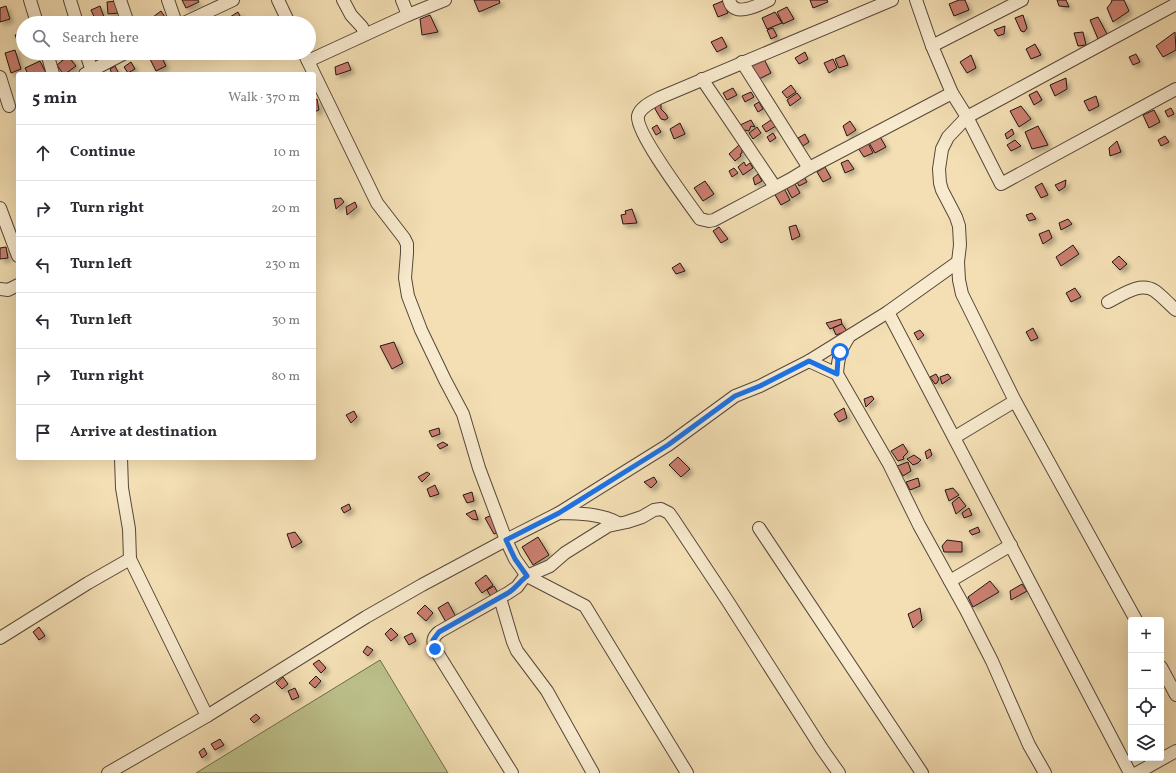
<!DOCTYPE html>
<meta charset="utf-8">
<style>
:root{--surface:#fff;--page:#f2f2f3;--text:#2b2b33;--muted:#7c7c81;--line:#e1e1e2}
body{margin:0;font-family:Vollkorn,serif;background:var(--page);color:var(--text)}
.controls{position:absolute;right:12px;bottom:12px;display:grid;overflow:hidden;border-radius:4px;box-shadow:0 4px 16px #0002}
.controls button{width:36px;height:36px;display:grid;place-items:center;padding:0;border:0;border-bottom:1px solid var(--line);background:var(--surface);color:var(--text);font:20px sans-serif}
.stop{position:absolute;width:12px;height:12px;margin:-9px;border:3px solid #1a73e8;border-radius:50%;background:#fff}
.stop.end{background:#1a73e8;border-color:#fff;box-shadow:0 1px 4px #0008}
.list{margin:0;padding:0;list-style:none}
h2{display:flex;justify-content:space-between;align-items:center;height:52px;margin:0;padding:0 16px;font-size:17px}
h2 small{font-size:13px;font-weight:400;color:var(--muted)}
.list li{display:grid;grid-template-columns:26px 1fr auto;gap:12px;align-items:center;box-sizing:border-box;height:56px;padding:0 16px;border-top:1px solid var(--line)}
.list b{display:block;font-size:15px;white-space:nowrap}
.list em{font-size:13px;font-style:normal;color:var(--muted)}
.icon{flex:none;width:22px;height:22px;fill:none;stroke:currentColor;stroke-width:2;stroke-linecap:round;stroke-linejoin:round}
.map{position:relative;flex:none;width:1176px;height:773px;overflow:hidden}
.search{position:absolute;background:var(--surface);box-shadow:0 4px 16px #0002;left:16px;top:16px;width:300px;height:44px;display:flex;align-items:center;gap:10px;box-sizing:border-box;padding:0 14px;border-radius:22px;color:var(--muted);font-size:15px}
.panel{position:absolute;background:var(--surface);box-shadow:0 4px 16px #0002;left:16px;top:72px;width:300px;height:388px;border-radius:4px}
.map>svg:first-child{display:block}
.green{fill:#bdc18b;stroke:#6e6c4e}
.building{fill:#cb7f70;stroke:#201610;filter:url(#shadow)}
.lines{fill:none;stroke-linecap:round;stroke-linejoin:round}
.minor-casing{stroke:#554839;stroke-width:14}
.minor{stroke:#f8eace;stroke-width:12}
.route{stroke:#1a73e8;stroke-width:5}
</style>
<div class="map">
<svg width="1176" height="773" viewBox="0 0 1176 773">
<defs>
<filter id="shadow"><feDropShadow dx="3.5" dy="3.5" stdDeviation="2" flood-color="#0004"/></filter>
</defs>
<rect width="100%" height="100%" fill="#f4dfb4"/>
<filter id="stains"><feTurbulence type="fractalNoise" baseFrequency=".005" numOctaves="4"/><feColorMatrix values="0 0 0 0 .2 0 0 0 0 .09 0 0 0 0 .02 0 0 0 .5 -.17"/></filter>
<radialGradient id="worn" r=".72"><stop offset=".6" stop-color="#630" stop-opacity="0"/><stop offset="1" stop-color="#630" stop-opacity=".3"/></radialGradient>
<polygon class="green" points="380,660 448,773 196,773"/>
<g class="building">
<polygon points="182,0 198,0 199,2 186,8"/>
<polygon points="474,0 499,0 500,3 479,12"/>
<polygon points="810,0 827,0 828,2 813,8"/>
<polygon points="959,0 965,0 969,10 954,16 949,4"/>
<polygon points="1057,0 1066,0 1069,7 1059,6"/>
<polygon points="1112,0 1124,0 1129,11 1113,22 1107,8 1111,3"/>
<polygon points="118,1 119,13 108,14 107,2"/>
<polygon points="723,1 728,13 718,17 713,5"/>
<polygon points="6,6 10,19 0,22 0,8"/>
<polygon points="100,6 104,17 96,21 91,10"/>
<polygon points="787,7 794,19 783,24 777,12"/>
<polygon points="161,11 169,23 157,23 153,17"/>
<polygon points="238,12 243,22 233,23 230,17"/>
<polygon points="775,12 782,23 767,29 762,18"/>
<polygon points="430,15 438,32 422,35 420,19"/>
<polygon points="1023,15 1027,28 1024,32 1021,31 1015,18"/>
<polygon points="1098,17 1107,34 1098,39 1090,20"/>
<polygon points="1005,26 1004,34 998,36 994,30"/>
<polygon points="773,28 777,36 771,39 767,30"/>
<polygon points="23,31 23,49 21,50 15,35"/>
<polygon points="1083,32 1086,45 1078,46 1074,33"/>
<polygon points="1175,32 1176,50 1163,57 1156,46"/>
<polygon points="722,37 727,47 717,52 711,42"/>
<polygon points="1035,44 1041,55 1031,59 1026,49"/>
<polygon points="15,50 21,69 11,73 5,53"/>
<polygon points="805,52 808,59 799,64 795,58"/>
<polygon points="56,53 70,53 70,54 61,60"/>
<polygon points="160,54 166,66 156,71 150,59"/>
<polygon points="1136,54 1140,62 1133,65 1129,57"/>
<polygon points="844,55 848,65 839,68 835,59"/>
<polygon points="971,55 976,68 967,73 960,62"/>
<polygon points="68,56 76,66 65,74 63,74 57,65"/>
<polygon points="764,59 771,73 759,79 752,66"/>
<polygon points="833,59 837,68 829,73 824,63"/>
<polygon points="40,61 46,73 43,74 28,74 25,68"/>
<polygon points="131,62 135,69 128,73 124,67"/>
<polygon points="348,62 351,70 336,75 335,67"/>
<polygon points="115,66 119,74 112,74 110,69"/>
<polygon points="1066,78 1067,89 1055,96 1050,85"/>
<polygon points="791,85 796,92 787,98 782,92"/>
<polygon points="733,88 737,95 727,100 723,93"/>
<polygon points="1037,91 1042,100 1034,105 1029,95"/>
<polygon points="751,92 754,97 745,102 742,96"/>
<polygon points="797,93 801,98 790,106 787,100"/>
<polygon points="1096,96 1099,106 1089,111 1084,101"/>
<polygon points="317,99 319,110 314,112 314,101"/>
<polygon points="661,102 661,109 666,114 668,118 665,120 661,119 655,109 655,105"/>
<polygon points="759,102 763,109 758,112 754,105"/>
<polygon points="1021,106 1031,119 1019,127 1010,111"/>
<polygon points="1171,108 1174,114 1168,117 1165,111"/>
<polygon points="1154,110 1160,122 1149,128 1143,115"/>
<polygon points="751,120 755,127 751,126 749,131 745,130 743,131 740,125"/>
<polygon points="771,120 776,126 766,132 762,126"/>
<polygon points="850,121 856,130 847,136 843,126"/>
<polygon points="680,123 685,134 674,139 670,129"/>
<polygon points="657,125 661,132 656,135 652,128"/>
<polygon points="1038,126 1048,145 1032,149 1025,132"/>
<polygon points="757,127 761,133 753,139 749,133"/>
<polygon points="1012,129 1014,134 1007,139 1005,134"/>
<polygon points="773,133 776,138 770,142 767,137"/>
<polygon points="805,134 809,142 803,146 798,138"/>
<polygon points="879,135 886,147 875,153 868,141"/>
<polygon points="1165,136 1169,142 1161,146 1158,140"/>
<polygon points="1015,140 1021,146 1011,151 1007,145"/>
<polygon points="1117,141 1121,152 1110,156 1109,148"/>
<polygon points="868,143 873,153 864,157 858,148"/>
<polygon points="739,145 742,149 742,153 740,154 741,156 735,161 729,154"/>
<polygon points="848,160 854,169 845,173 841,163"/>
<polygon points="744,162 746,166 750,163 753,168 743,175 738,167"/>
<polygon points="825,167 831,178 823,182 817,172"/>
<polygon points="734,168 738,173 732,177 729,171"/>
<polygon points="758,174 762,181 755,185 753,178"/>
<polygon points="803,175 807,182 799,186 795,178"/>
<polygon points="1066,180 1065,187 1059,191 1055,185"/>
<polygon points="705,181 714,194 703,201 694,188"/>
<polygon points="794,182 800,193 792,198 786,187"/>
<polygon points="1042,183 1048,195 1041,198 1035,187"/>
<polygon points="784,188 790,200 781,205 774,193"/>
<polygon points="341,198 344,202 336,209 334,199"/>
<polygon points="355,202 357,207 347,215 346,207"/>
<polygon points="632,209 637,223 623,224 621,215 626,214 625,211"/>
<polygon points="1032,213 1036,219 1029,221 1026,215"/>
<polygon points="1068,219 1072,224 1061,230 1059,223"/>
<polygon points="796,225 800,236 792,240 789,227"/>
<polygon points="719,227 728,239 721,243 713,231"/>
<polygon points="1049,230 1052,238 1043,244 1039,234"/>
<polygon points="1073,245 1079,254 1061,266 1056,257"/>
<polygon points="6,247 8,258 0,259 0,248"/>
<polygon points="1119,256 1127,264 1120,270 1112,262"/>
<polygon points="680,263 685,271 676,274 672,268"/>
<polygon points="1075,288 1081,297 1071,302 1066,293"/>
<polygon points="841,319 842,324 830,329 826,323"/>
<polygon points="842,324 847,331 836,335 833,328"/>
<polygon points="1033,328 1038,338 1031,341 1026,332"/>
<polygon points="920,330 924,335 918,340 914,333"/>
<polygon points="394,342 403,363 392,369 380,346"/>
<polygon points="936,374 939,379 937,383 935,384 930,377"/>
<polygon points="948,374 951,378 942,384 940,377"/>
<polygon points="872,396 874,399 866,407 864,399"/>
<polygon points="844,408 847,418 839,422 834,414"/>
<polygon points="354,411 357,417 351,423 346,415"/>
<polygon points="439,428 440,434 432,437 429,431"/>
<polygon points="443,442 448,445 440,449 437,445"/>
<polygon points="903,444 908,452 903,457 904,459 898,461 891,451"/>
<polygon points="930,449 932,455 927,459 925,452"/>
<polygon points="914,455 921,460 918,463 913,465 907,459"/>
<polygon points="678,457 690,469 681,477 669,465"/>
<polygon points="908,462 911,471 903,476 897,466"/>
<polygon points="427,472 430,474 422,482 418,477"/>
<polygon points="654,477 657,482 651,488 644,482"/>
<polygon points="918,478 920,486 910,490 906,482"/>
<polygon points="435,485 439,494 430,497 427,489"/>
<polygon points="953,488 959,495 949,501 945,490"/>
<polygon points="472,492 474,501 467,503 463,495"/>
<polygon points="959,497 966,506 956,514 952,503"/>
<polygon points="349,504 351,509 344,513 341,508"/>
<polygon points="969,508 972,515 964,518 962,513"/>
<polygon points="475,510 478,520 472,519 466,514"/>
<polygon points="492,515 498,532 494,534 485,518"/>
<polygon points="978,527 980,532 972,535 969,531"/>
<polygon points="295,532 302,542 292,548 287,534"/>
<polygon points="538,537 549,555 533,565 522,547"/>
<polygon points="947,540 962,542 962,552 944,552 942,546"/>
<polygon points="486,575 493,585 482,593 475,583"/>
<polygon points="990,581 999,592 973,607 968,597"/>
<polygon points="1022,584 1027,591 1011,600 1010,591"/>
<polygon points="494,586 498,593 491,597 487,590"/>
<polygon points="448,602 456,617 446,622 438,608"/>
<polygon points="425,605 433,613 426,621 417,613"/>
<polygon points="920,608 922,620 913,628 908,614"/>
<polygon points="39,627 45,636 39,640 33,632"/>
<polygon points="391,628 398,635 391,641 385,634"/>
<polygon points="412,633 416,641 409,645 404,637"/>
<polygon points="367,646 373,650 368,656 363,652"/>
<polygon points="319,660 326,668 321,673 313,664"/>
<polygon points="316,676 321,681 315,688 309,683"/>
<polygon points="283,677 288,684 282,689 276,683"/>
<polygon points="295,688 299,697 292,700 288,691"/>
<polygon points="256,714 260,718 254,723 250,719"/>
<polygon points="220,739 224,745 215,750 211,744"/>
<polygon points="204,748 207,754 202,758 199,752"/>
</g>
<g class="lines">
<defs>
<g id="minor">
<polyline points="30,0 37,23"/>
<polyline points="70,0 77,23"/>
<polyline points="120,0 128,23"/>
<polyline points="168,0 176,23"/>
<polyline points="278,0 289,23"/>
<polyline points="343,0 351,15 362,27 365,34"/>
<polyline points="402,0 408,15"/>
<path d="M729,0C730,2 730,4 732,6C740,15 761,4 769,0"/>
<path d="M892,0L659,98C652,102 640,107 638,116C635,132 688,202 700,219L709,221L714,220L791,179L809,168L952,93"/>
<polyline points="916,0 932,46 952,93 967,117 1001,184 1176,89"/>
<polyline points="184,23 233,0"/>
<polyline points="932,46 1022,0"/>
<polyline points="47,53 53,74"/>
<polyline points="86,53 92,71"/>
<polyline points="308,61 408,15 445,0"/>
<polyline points="742,62 809,168"/>
<polyline points="85,74 125,53"/>
<polyline points="0,77 9,106"/>
<polyline points="702,79 775,187"/>
<polyline points="0,208 18,256"/>
<polyline points="0,289 8,290 18,285"/>
<path d="M1108,302C1122,295 1140,281 1155,291C1162,296 1169,304 1176,310"/>
<polyline points="888,312 1130,773"/>
<polyline points="809,361 837,374 889,464 919,525 966,610 992,661 1029,745 1045,773"/>
<path d="M837,374C838,358 840,351 848,338"/>
<polyline points="955,437 1015,401"/>
<polyline points="121,458 122,488 129,529 130,559 207,716"/>
<path d="M559,513C579,514 600,513 618,523"/>
<polyline points="759,528 922,773"/>
<polyline points="950,581 1011,545"/>
<polyline points="500,598 513,642 517,651 547,691 593,773"/>
<polyline points="1136,620 1015,401 962,294 959,280 958,262 960,245 959,226 956,217 942,190 940,183 939,169 942,149 948,137 967,117 1176,4"/>
<polyline points="0,638 88,583 130,559"/>
<polyline points="1161,667 1176,695"/>
<polyline points="108,773 207,716 366,617 422,585 506,540 479,468 463,414 445,380 421,330 408,296 405,278 407,253 407,244 404,238 377,203 304,53"/>
<path d="M512,773L435,649C432,641 433,637 439,632L508,593L517,587L523,579L527,576L550,566L565,553L608,526L627,522L642,517L654,510L661,509L669,513L674,520L727,600L822,749L839,773"/>
<polyline points="687,773 585,606 527,576 515,559 506,540 559,513 668,445 735,396 760,386 809,361 888,312 958,262"/>
<polyline points="1137,773 1176,751"/>
</g>
</defs>
<use href="#minor" class="minor-casing"/>
<use href="#minor" class="minor"/>
</g>
<g class="lines">
<path class="route" d="M435,649L433,640L439,632L508,593C516,588 520,581 527,576L515,559L506,540L559,513L668,445L735,396L760,386L809,361L837,374L838,358L840,352"/>
</g>
<rect width="100%" height="100%" filter="url(#stains)"/>
<rect width="100%" height="100%" fill="url(#worn)"/>
</svg>
<div class="controls">
<button>+</button>
<button>−</button>
<button><svg class="icon" aria-label="locate" viewBox="0 0 24 24"><circle cx="12" cy="12" r="6"/><path d="M12 2v4M12 18v4M2 12h4M18 12h4"/></svg></button>
<button><svg class="icon" aria-label="layers" viewBox="0 0 24 24"><path d="M12 4l9 5-9 5-9-5zM3 14l9 5 9-5"/></svg></button>
</div>
<div class="stop" style="left:840px;top:352px"></div>
<div class="stop end" style="left:435px;top:649px"></div>
<div class="search"><svg class="icon" aria-label="search" viewBox="0 0 24 24"><circle cx="10" cy="10" r="6"/><path d="M15 15l6 6"/></svg>Search here</div>
<section class="panel">
<h2>5 min<small>Walk · 370 m</small></h2>
<ul class="list">
<li><svg class="icon" aria-label="ahead" viewBox="0 0 24 24"><path d="M12 20V5M6 11l6-6 6 6"/></svg><div><b>Continue</b></div><em>10 m</em></li>
<li><svg class="icon" aria-label="right" viewBox="0 0 24 24"><path d="M7 20v-9h11M14 6l5 5-5 5"/></svg><div><b>Turn right</b></div><em>20 m</em></li>
<li><svg class="icon" aria-label="left" viewBox="0 0 24 24"><path d="M17 20v-9H6M10 6l-5 5 5 5"/></svg><div><b>Turn left</b></div><em>230 m</em></li>
<li><svg class="icon" aria-label="left" viewBox="0 0 24 24"><path d="M17 20v-9H6M10 6l-5 5 5 5"/></svg><div><b>Turn left</b></div><em>30 m</em></li>
<li><svg class="icon" aria-label="right" viewBox="0 0 24 24"><path d="M7 20v-9h11M14 6l5 5-5 5"/></svg><div><b>Turn right</b></div><em>80 m</em></li>
<li><svg class="icon" aria-label="arrive" viewBox="0 0 24 24"><path d="M6 21V4h12l-3 4 3 4H6"/></svg><div><b>Arrive at destination</b></div></li>
</ul>
</section>
</div>
